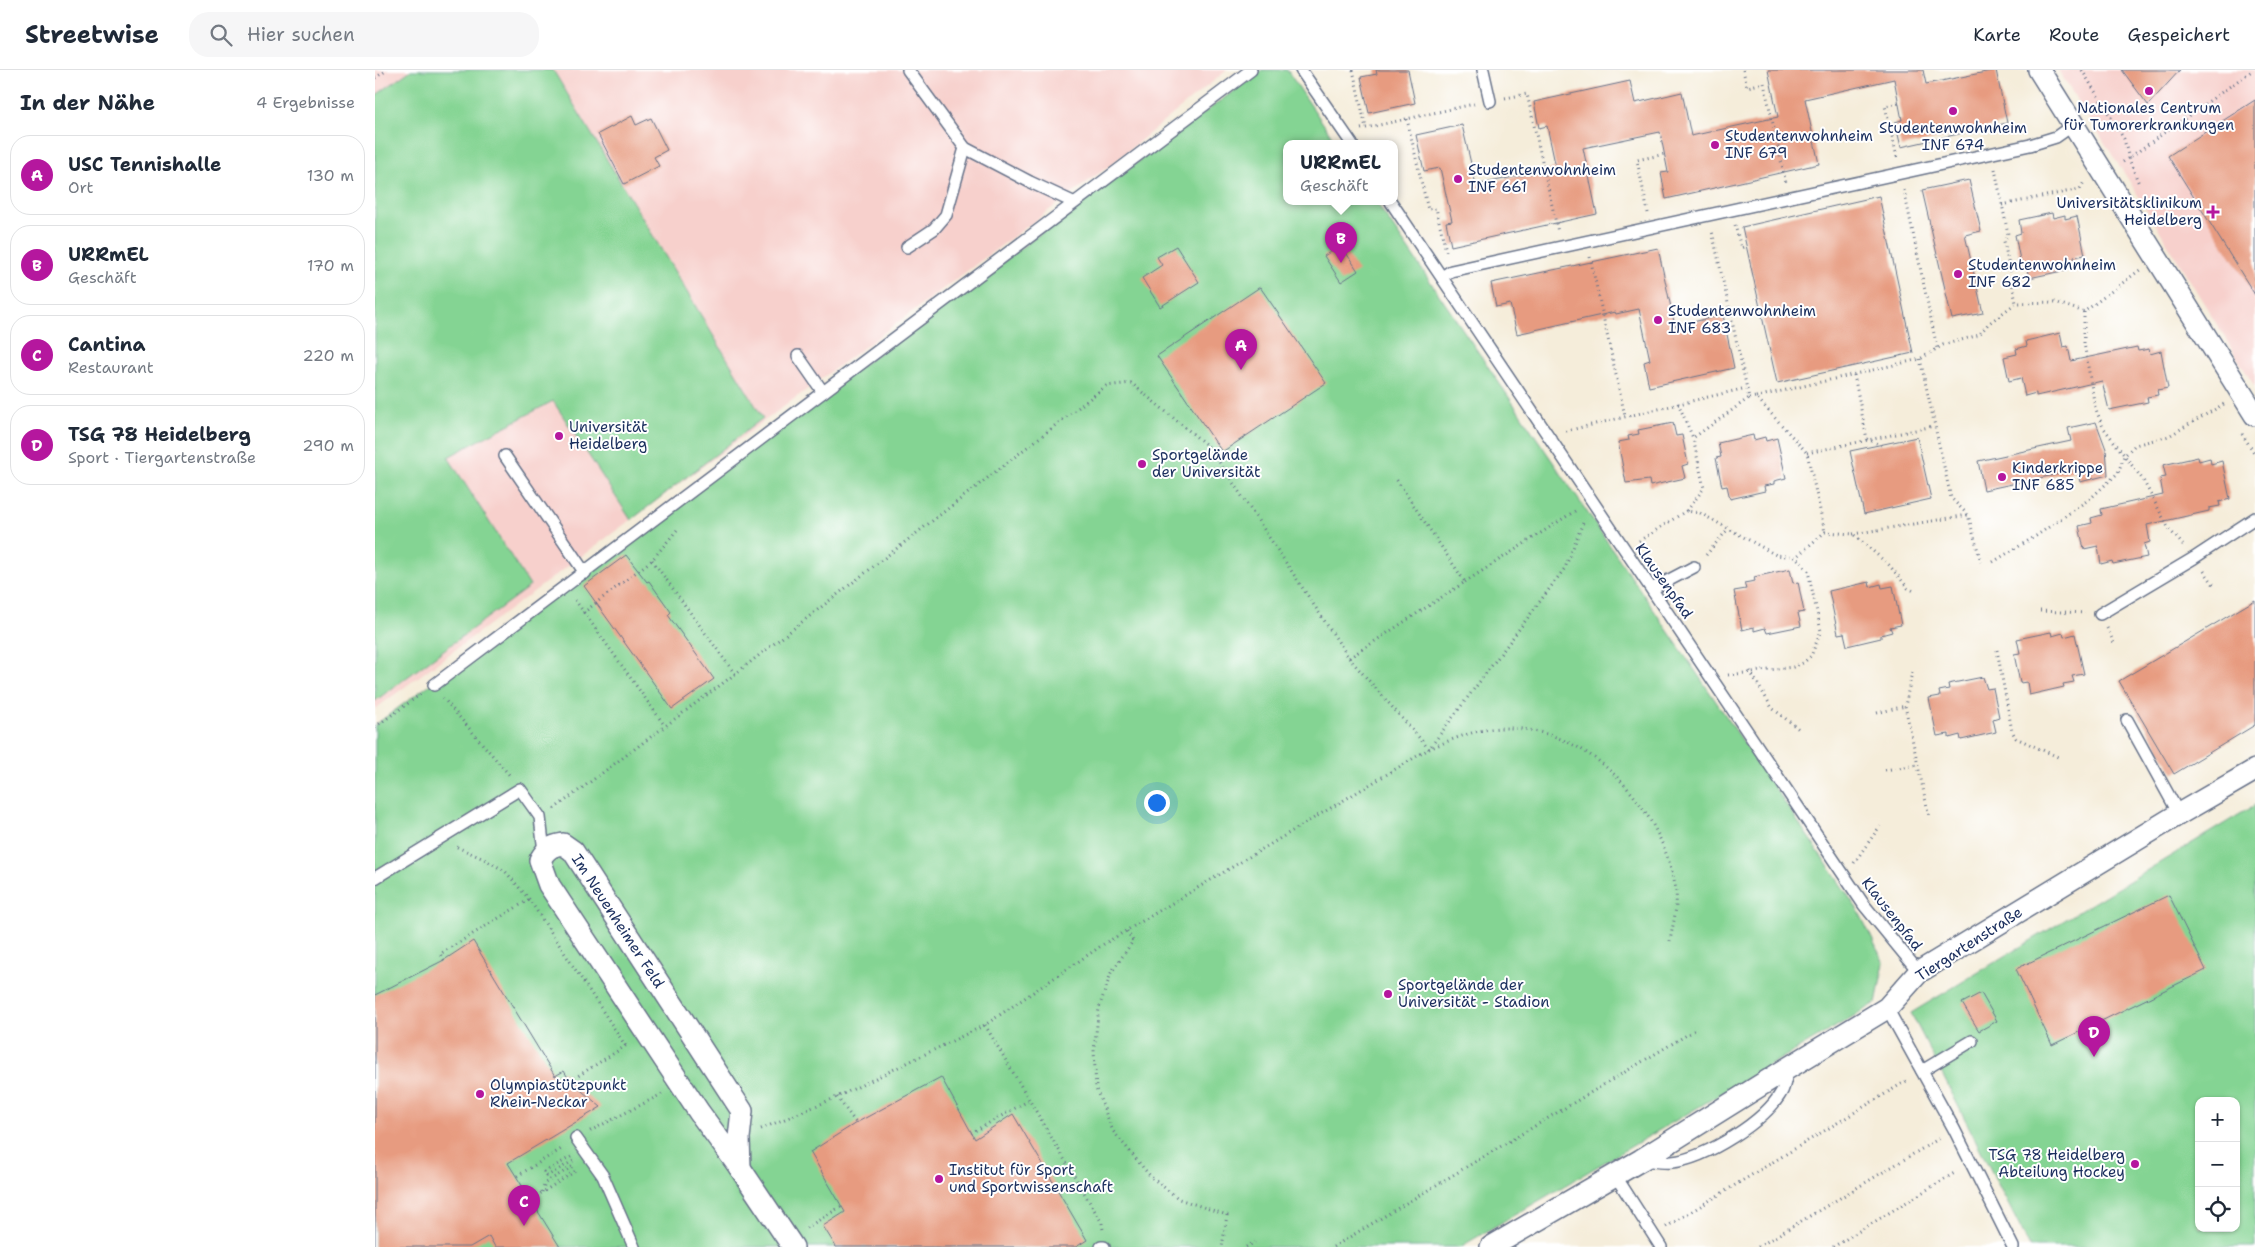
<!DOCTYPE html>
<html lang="de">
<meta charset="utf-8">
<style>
:root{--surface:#fff;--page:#f6f6f7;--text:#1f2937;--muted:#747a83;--line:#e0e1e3;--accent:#b5179e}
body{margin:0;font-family:"Shantell Sans",sans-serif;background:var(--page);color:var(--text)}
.controls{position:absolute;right:15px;bottom:15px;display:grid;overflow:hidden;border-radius:10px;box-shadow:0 1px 4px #0004}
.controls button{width:45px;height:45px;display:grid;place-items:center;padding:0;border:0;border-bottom:1px solid var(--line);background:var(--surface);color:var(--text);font:25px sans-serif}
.you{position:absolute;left:781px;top:732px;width:18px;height:18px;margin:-12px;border:4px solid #fff;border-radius:50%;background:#1a73e8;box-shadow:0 0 0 8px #1a73e833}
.badge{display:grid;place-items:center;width:32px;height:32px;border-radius:50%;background:var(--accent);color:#fff;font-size:16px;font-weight:700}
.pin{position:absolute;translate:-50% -41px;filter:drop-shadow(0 1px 2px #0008)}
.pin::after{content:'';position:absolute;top:26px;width:18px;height:15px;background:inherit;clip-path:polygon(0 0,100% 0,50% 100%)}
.popup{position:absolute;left:908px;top:70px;width:115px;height:65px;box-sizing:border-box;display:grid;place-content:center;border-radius:10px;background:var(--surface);filter:drop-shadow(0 1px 4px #0005);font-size:16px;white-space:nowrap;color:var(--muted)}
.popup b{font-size:19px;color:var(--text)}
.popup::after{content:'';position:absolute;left:50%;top:100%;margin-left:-10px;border:10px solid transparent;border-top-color:var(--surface)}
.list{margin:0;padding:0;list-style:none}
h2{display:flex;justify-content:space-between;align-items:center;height:65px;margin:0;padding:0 20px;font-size:21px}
h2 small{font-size:16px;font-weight:400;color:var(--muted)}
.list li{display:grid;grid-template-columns:32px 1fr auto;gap:15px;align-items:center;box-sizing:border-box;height:80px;margin:0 10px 10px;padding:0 10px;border:1px solid var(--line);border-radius:20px}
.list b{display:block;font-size:19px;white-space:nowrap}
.list p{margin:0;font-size:16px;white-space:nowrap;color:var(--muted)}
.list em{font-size:16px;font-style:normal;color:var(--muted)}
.icon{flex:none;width:28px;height:28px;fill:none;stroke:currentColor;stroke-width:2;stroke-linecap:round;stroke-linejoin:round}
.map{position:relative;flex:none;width:1880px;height:1177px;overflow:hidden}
header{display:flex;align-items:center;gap:30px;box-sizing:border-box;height:70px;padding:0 25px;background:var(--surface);border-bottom:1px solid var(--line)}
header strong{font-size:24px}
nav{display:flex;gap:28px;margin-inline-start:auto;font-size:18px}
.search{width:350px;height:45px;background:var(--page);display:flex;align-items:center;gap:12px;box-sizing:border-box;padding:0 18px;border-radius:20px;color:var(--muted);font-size:19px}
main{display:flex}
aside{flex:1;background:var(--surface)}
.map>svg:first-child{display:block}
.built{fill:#f7d0cc}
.green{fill:#84d493;stroke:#508278;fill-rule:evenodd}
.building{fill:#e79b80}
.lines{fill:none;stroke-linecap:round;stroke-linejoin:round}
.lane-casing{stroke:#677289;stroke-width:14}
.street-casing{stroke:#677289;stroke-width:24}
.path{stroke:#677289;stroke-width:3;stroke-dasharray:1 4;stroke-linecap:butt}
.lane{stroke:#fff;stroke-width:11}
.street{stroke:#fff;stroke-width:21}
.poi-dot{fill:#b5179e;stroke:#fff;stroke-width:2}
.labels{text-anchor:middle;stroke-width:4;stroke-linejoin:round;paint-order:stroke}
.poi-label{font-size:15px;fill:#1b2f5e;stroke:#fff;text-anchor:start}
.street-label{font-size:15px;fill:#1b2f5e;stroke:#fff}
</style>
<header>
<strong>Streetwise</strong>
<div class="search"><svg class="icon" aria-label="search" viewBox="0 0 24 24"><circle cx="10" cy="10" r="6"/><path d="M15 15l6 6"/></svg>Hier suchen</div>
<nav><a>Karte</a><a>Route</a><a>Gespeichert</a></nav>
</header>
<main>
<aside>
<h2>In der Nähe<small>4 Ergebnisse</small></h2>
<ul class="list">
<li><span class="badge">A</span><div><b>USC Tennishalle</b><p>Ort</p></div><em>130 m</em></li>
<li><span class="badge">B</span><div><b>URRmEL</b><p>Geschäft</p></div><em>170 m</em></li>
<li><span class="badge">C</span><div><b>Cantina</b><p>Restaurant</p></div><em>220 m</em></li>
<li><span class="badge">D</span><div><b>TSG 78 Heidelberg</b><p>Sport · Tiergartenstraße</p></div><em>290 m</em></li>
</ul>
</aside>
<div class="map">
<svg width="1880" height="1177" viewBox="0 0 1880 1177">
<rect width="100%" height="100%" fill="#fff"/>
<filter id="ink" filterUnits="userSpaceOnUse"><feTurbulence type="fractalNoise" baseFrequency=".02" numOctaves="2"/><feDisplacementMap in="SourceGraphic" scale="10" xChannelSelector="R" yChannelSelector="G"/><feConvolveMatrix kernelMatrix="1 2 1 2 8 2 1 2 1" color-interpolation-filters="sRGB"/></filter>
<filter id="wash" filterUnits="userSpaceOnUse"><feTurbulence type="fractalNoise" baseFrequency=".0096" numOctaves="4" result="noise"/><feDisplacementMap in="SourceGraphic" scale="20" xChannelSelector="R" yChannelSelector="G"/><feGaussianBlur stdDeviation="1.12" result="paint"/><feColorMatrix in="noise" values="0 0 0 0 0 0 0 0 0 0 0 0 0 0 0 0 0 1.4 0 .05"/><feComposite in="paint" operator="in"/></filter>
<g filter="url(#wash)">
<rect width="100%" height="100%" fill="#f5edda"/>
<g class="built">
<polygon points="0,0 852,0 738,93 0,639"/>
<polygon points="1683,0 1880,0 1880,317 1753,109"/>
</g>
<g class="green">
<polygon points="36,0 178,0 388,348 256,450 178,331 73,387 155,516 0,631 0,26"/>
<polygon points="887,0 912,0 962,74 912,74 912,132 1001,132 1483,840 1509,893 1501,933 1085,1177 0,1177 0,655"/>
<path d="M1880,735V1177H1655L1536,943ZM1824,1031H1861V1158H1824Z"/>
</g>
<g id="blocks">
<g class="building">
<polygon points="1001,0 1033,0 1040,33 994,43 986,7 1002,4"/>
<polygon points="1393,0 1548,0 1551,14 1621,0 1632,53 1526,77 1520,52 1527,50 1519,9 1430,29 1444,94 1291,129 1286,103 1293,102 1285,62 1208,78 1222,144 1076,176 1071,152 1077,151 1065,98 1049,101 1041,65 1087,55 1101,115 1181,98 1172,56 1164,58 1159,32 1255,11 1260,33 1307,22 1316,66 1403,47"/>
<polygon points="1747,0 1805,0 1773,35"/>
<polygon points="1880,30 1880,225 1793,86"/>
<polygon points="257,46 261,55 276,48 292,80 279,87 284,96 249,114 223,64"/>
<polygon points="1594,110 1606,161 1590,165 1608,243 1577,249 1547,120"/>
<polygon points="1504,126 1538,283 1402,313 1367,157"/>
<polygon points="1677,143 1678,148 1690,145 1690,149 1702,146 1710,185 1699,187 1700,192 1690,194 1692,200 1654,208 1651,194 1646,195 1640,165 1646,163 1644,150"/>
<polygon points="966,175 983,201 966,212 949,186"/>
<polygon points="801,176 824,212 785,237 767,208 787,195 782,187"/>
<polygon points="1283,178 1300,256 1348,245 1359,298 1274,317 1269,292 1275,290 1264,239 1241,244 1240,242 1142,264 1135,234 1121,237 1116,213"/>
<polygon points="885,217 951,313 847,382 782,286"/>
<polygon points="1685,263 1688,277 1693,276 1696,291 1762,277 1763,281 1774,279 1775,284 1786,281 1793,318 1782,320 1783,325 1772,327 1773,332 1734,340 1727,311 1661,326 1661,323 1650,326 1646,308 1634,311 1629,287 1642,284 1641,279 1652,276 1651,271"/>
<polygon points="1721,352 1731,379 1733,405 1705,412 1702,400 1609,420 1603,391 1696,371 1693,358"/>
<polygon points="1298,353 1301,366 1307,365 1313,394 1307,396 1310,408 1275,416 1274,410 1251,413 1243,372 1254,370 1253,366 1264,364 1263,360"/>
<polygon points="1378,365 1379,370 1390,367 1391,371 1402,368 1411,408 1399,411 1399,414 1389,416 1390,421 1355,429 1352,416 1347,417 1341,388 1346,387 1343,373"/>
<polygon points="1542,367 1556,429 1489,444 1475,381"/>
<polygon points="1823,387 1824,391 1835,388 1836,394 1847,391 1855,429 1844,432 1845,436 1834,438 1834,441 1772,455 1775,472 1769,474 1772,487 1738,494 1737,491 1726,494 1723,476 1709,479 1704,456 1717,453 1716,448 1727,445 1726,439 1788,425 1785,408 1791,407 1788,395"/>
<polygon points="251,485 272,512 274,511 296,542 293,545 339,609 297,639 209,516"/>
<polygon points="1415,499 1418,513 1423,512 1429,542 1423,543 1426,556 1392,563 1390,558 1379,561 1379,557 1367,560 1359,521 1371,519 1369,513 1380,511 1379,507"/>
<polygon points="1494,512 1495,517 1506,514 1507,518 1518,516 1526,555 1515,557 1517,562 1506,565 1506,568 1472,576 1469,563 1463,564 1454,521"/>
<polygon points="1880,530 1880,655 1799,704 1744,611"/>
<polygon points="1676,562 1677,566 1688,563 1689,567 1700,564 1709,604 1697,606 1699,612 1688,614 1689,617 1654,625 1652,612 1645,613 1639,584 1645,583 1642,569"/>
<polygon points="1608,607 1612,619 1618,618 1624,647 1618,649 1621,662 1586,670 1585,665 1574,668 1574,664 1562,666 1554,628 1565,626 1564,621 1574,619 1573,614"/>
<polygon points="1794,825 1831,900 1677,975 1641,899"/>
<polygon points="98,871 180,1006 189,1001 195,1011 226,1037 133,1093 185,1177 120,1177 114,1166 95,1177 0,1177 0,925 69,890"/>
<polygon points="1606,923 1622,951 1604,961 1587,933"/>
<polygon points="566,1007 600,1069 638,1044 712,1170 701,1177 461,1177 448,1156 470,1142 435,1082 481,1053"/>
</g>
</g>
</g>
<g filter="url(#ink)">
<use href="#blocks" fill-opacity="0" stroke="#677289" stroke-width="1"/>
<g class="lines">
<defs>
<g id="lane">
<polyline points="533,0 590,78 655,112 698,132"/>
<polyline points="926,0 977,74"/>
<polyline points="1108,0 1115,31"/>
<polyline points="1016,132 1489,835 1544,902"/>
<polyline points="532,177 559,159 571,145 590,78"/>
<polyline points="1067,207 1076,201 1655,75 1681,67 1698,55"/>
<polyline points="423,286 448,322"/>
<polyline points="130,386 210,503"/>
<polyline points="1277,519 1319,497"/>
<polyline points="1725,544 1819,488 1880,448"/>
<polyline points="59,615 876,0"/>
<polyline points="1752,650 1804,744"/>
<polyline points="0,808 145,719 165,747 169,782"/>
<polyline points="1512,938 1579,1059 1638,1177"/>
<polyline points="1547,1001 1597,971"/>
<polyline points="201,1068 228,1106 259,1177"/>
<path d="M1270,1090C1278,1091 1288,1093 1297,1092C1330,1089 1391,1051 1407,1021C1410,1015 1411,1006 1413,999"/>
<polyline points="1240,1105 1286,1177"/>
<polyline points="726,1177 729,1177"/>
</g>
<g id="street">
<polyline points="1664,0 1880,345"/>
<path d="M188,774L198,781L367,1041L364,1068L365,1098L324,1042L174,815L165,790C171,779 176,776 188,774Z"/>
<polyline points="365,1098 418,1177"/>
<polyline points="1116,1177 1266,1090 1413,998 1512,938 1544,902 1804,744 1880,700"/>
</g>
</defs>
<use href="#lane" class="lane-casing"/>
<use href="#street" class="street-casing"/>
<g class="path">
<polyline points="978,0 991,58"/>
<polyline points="1368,0 1372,17 1389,13 1411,113"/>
<polyline points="1707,0 1749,69 1754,89 1764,114"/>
<polyline points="0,8 12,0"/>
<polyline points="1130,28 1152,24 1183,162"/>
<polyline points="1032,49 1053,140 1061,138 1071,181"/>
<polyline points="986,59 1099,34"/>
<polyline points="1522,87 1510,36 1524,33"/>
<polyline points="1748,92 1878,0"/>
<polyline points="1620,99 1633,164 1629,171 1641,233"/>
<polyline points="1529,120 1562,278"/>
<polyline points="1627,135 1705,119 1709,112"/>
<polyline points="1273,143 1262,90 1290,84"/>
<polyline points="1360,155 1366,178 1371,176"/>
<polyline points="1215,187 1250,346"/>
<polyline points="1709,242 1709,273 1720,337 1728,357 1768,410 1794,459 1808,475"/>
<polyline points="1545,289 1576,428 1593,445 1606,492"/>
<polyline points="1479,305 1492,369 1506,375"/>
<polyline points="1381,327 1545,289 1568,275 1604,265 1613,254 1641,233 1680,232 1709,242 1765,200"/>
<polyline points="1374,328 1381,327 1432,383 1450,462"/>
<polyline points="1303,333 1318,368 1374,328 1337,161"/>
<polyline points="1191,361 1371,318"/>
<polyline points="1867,364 1880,384"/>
<polyline points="1432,383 1559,356"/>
<polyline points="1312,441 1329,418 1318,368"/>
<polyline points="1478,464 1593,445"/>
<polyline points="1264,471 1311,441 1325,443 1401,485 1421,487 1450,462 1478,464 1514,495 1533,518 1541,522"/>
<polyline points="1331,485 1353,459"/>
<polyline points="277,490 360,604"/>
<polyline points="1618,492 1661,466 1716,428 1743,403 1749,386 1760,375 1794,366 1849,334"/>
<polyline points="1829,501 1839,515"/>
<polyline points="1090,512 1203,439"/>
<polyline points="200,530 290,656"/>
<polyline points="1665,541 1710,543"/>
<polyline points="208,543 277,490 302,460"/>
<polyline points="1732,558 1740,575"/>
<polyline points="1622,580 1637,661 1641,668 1683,687"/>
<polyline points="974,588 1054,679 1190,498 1209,450"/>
<polyline points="1375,601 1397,638 1425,660"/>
<polyline points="1537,602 1530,636 1554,746"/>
<polyline points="1353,605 1418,597 1428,593 1436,586 1446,561 1433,501 1421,487"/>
<polyline points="68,628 136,707"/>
<polyline points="1502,643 1530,636"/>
<polyline points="0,657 46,624"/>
<polyline points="1510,700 1542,695"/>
<polyline points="179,739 360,604 731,316 756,313 835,378 974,588 1090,512 1021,409"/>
<polyline points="82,777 109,789 130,801 154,829 252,978"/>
<polyline points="1479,793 1505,756"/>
<polyline points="752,861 758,871 736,903 724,938 719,980 721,1019 738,1061 776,1107 804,1129 852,1145 847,1177"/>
<polyline points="69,890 65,884 155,829"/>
<polyline points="610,955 727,1153 728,1160"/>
<polyline points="195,1011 252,975"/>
<polyline points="462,1027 481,1053"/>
<path d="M386,1059L462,1027L610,955L729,874L1054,679C1080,668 1106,657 1134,658C1218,660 1285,737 1300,815C1304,832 1298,854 1295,871"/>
<polyline points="215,1061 287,1024"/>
<polyline points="596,1063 653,1031"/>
<polyline points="196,1087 169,1102 172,1106 198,1091"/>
<polyline points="142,1106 188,1078"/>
<polyline points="167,1122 170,1113 200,1095"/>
<polyline points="157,1129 202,1100"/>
<polyline points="1291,1157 1533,1010"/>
<polyline points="431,1158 467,1136"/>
<polyline points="871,1177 880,1172"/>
<polyline points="958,1177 1320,960"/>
<polyline points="1383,1177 1565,1068"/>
<polyline points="1458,1177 1581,1102"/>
</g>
<use href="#lane" class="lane"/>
<use href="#street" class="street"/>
</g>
</g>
<g class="poi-dot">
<circle cx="1774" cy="21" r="5"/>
<circle cx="1578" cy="41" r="5"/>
<circle cx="1340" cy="75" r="5"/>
<circle cx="1083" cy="109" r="5"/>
<path d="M1835.5 134.5h5v5h5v5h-5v5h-5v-5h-5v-5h5z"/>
<circle cx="1583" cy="204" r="5"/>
<circle cx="1283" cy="250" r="5"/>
<circle cx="184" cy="366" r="5"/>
<circle cx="767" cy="394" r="5"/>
<circle cx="1627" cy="407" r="5"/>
<circle cx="1013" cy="924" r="5"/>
<circle cx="105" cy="1024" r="5"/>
<circle cx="1760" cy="1094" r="5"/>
<circle cx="564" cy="1109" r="5"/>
</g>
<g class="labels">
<g class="poi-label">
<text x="1774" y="43" text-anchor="middle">Nationales Centrum<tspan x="1774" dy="17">für Tumorerkrankungen</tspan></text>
<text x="1578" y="63" text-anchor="middle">Studentenwohnheim<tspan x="1578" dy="17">INF 674</tspan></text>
<text x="1350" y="71">Studentenwohnheim<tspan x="1350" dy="17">INF 679</tspan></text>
<text x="1093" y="105">Studentenwohnheim<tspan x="1093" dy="17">INF 661</tspan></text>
<text x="1827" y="138" text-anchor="end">Universitätsklinikum<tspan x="1827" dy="17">Heidelberg</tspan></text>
<text x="1593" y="200">Studentenwohnheim<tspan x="1593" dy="17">INF 682</tspan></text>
<text x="1293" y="246">Studentenwohnheim<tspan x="1293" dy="17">INF 683</tspan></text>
<text x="194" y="362">Universität<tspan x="194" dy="17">Heidelberg</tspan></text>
<text x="777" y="390">Sportgelände<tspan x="777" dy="17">der Universität</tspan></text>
<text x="1637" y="403">Kinderkrippe<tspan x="1637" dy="17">INF 685</tspan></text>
<text x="1023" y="920">Sportgelände der<tspan x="1023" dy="17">Universität - Stadion</tspan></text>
<text x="115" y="1020">Olympiastützpunkt<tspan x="115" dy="17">Rhein-Neckar</tspan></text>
<text x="1750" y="1090" text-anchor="end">TSG 78 Heidelberg<tspan x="1750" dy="17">Abteilung Hockey</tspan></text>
<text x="574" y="1105">Institut für Sport<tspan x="574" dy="17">und Sportwissenschaft</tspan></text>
</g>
<g class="street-label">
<text transform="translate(1289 511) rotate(55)" y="5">Klausenpfad</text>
<text transform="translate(1517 844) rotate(52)" y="5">Klausenpfad</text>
<text transform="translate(243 851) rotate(57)" y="5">Im Neuenheimer Feld</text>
<text transform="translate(1594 874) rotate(-33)" y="5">Tiergartenstraße</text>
</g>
</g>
</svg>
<div class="controls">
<button>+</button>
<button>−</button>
<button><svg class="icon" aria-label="locate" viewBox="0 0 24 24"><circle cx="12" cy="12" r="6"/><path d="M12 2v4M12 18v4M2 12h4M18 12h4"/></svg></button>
</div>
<div class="you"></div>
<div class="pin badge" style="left:866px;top:300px">A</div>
<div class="pin badge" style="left:966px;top:193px">B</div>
<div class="popup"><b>URRmEL</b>Geschäft</div>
<div class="pin badge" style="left:149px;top:1156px">C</div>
<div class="pin badge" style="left:1719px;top:987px">D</div>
</div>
</main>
